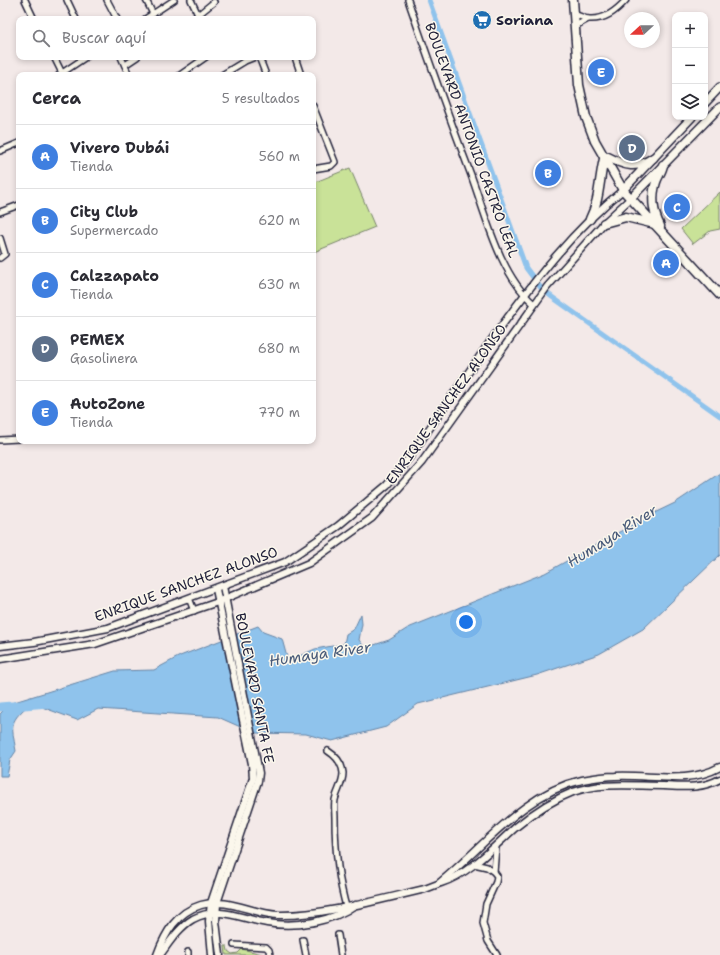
<!DOCTYPE html>
<html lang="es">
<meta charset="utf-8">
<style>
:root{--surface:#fff;--page:#f2f2f3;--text:#2b2b33;--muted:#7c7c81;--line:#e1e1e2;--accent:#db2777}
body{margin:0;font-family:"Shantell Sans",sans-serif;background:var(--page);color:var(--text)}
.controls{position:absolute;right:12px;top:12px;display:grid;overflow:hidden;border-radius:8px;box-shadow:0 2px 6px #0003}
.controls button{width:36px;height:36px;display:grid;place-items:center;padding:0;border:0;border-bottom:1px solid var(--line);background:var(--surface);color:var(--text);font:20px sans-serif}
.compass{position:absolute;left:624px;top:12px;width:36px;height:36px;border-radius:50%;background:var(--surface);box-shadow:0 2px 6px #0003;rotate:249deg}
.you{position:absolute;left:466px;top:622px;width:14px;height:14px;margin:-10px;border:3px solid #fff;border-radius:50%;background:#1a73e8;box-shadow:0 0 0 6px #1a73e833}
.badge{display:grid;place-items:center;width:26px;height:26px;border-radius:50%;background:var(--accent);color:#fff;font-size:13px;font-weight:700}
.pin{position:absolute;translate:-50% -50%;border:2px solid #fff;box-shadow:0 1px 4px #0006}
.list{margin:0;padding:0;list-style:none}
h2{display:flex;justify-content:space-between;align-items:center;height:52px;margin:0;padding:0 16px;font-size:17px}
h2 small{font-size:13px;font-weight:400;color:var(--muted)}
.list li{display:grid;grid-template-columns:26px 1fr auto;gap:12px;align-items:center;box-sizing:border-box;height:64px;padding:0 16px;border-top:1px solid var(--line)}
.list b{display:block;font-size:15px;white-space:nowrap}
.list p{margin:0;font-size:13px;white-space:nowrap;color:var(--muted)}
.list em{font-size:13px;font-style:normal;color:var(--muted)}
.icon{flex:none;width:22px;height:22px;fill:none;stroke:currentColor;stroke-width:2;stroke-linecap:round;stroke-linejoin:round}
.map{position:relative;flex:none;width:720px;height:955px;overflow:hidden}
.search{position:absolute;background:var(--surface);box-shadow:0 2px 6px #0003;left:16px;top:16px;width:300px;height:44px;display:flex;align-items:center;gap:10px;box-sizing:border-box;padding:0 14px;border-radius:8px;color:var(--muted);font-size:15px}
.panel{position:absolute;background:var(--surface);box-shadow:0 2px 6px #0003;left:16px;top:72px;width:300px;height:372px;border-radius:8px}
.map>svg:first-child{display:block}
.green{fill:#c9e298;stroke:#76826a}
.water{fill:#8fc3ec;stroke:#6383a5}
.lines{fill:none;stroke-linecap:round;stroke-linejoin:round}
.canal{stroke:#8fc3ec;stroke-width:5}
.river{stroke:#8fc3ec;stroke-width:9}
.minor-casing{stroke:#22223b;stroke-width:8}
.tertiary-casing{stroke:#22223b;stroke-width:9}
.secondary-casing{stroke:#22223b;stroke-width:10}
.primary-casing{stroke:#22223b;stroke-width:11}
.minor{stroke:#fbf7ec;stroke-width:5}
.tertiary{stroke:#fbf7ec;stroke-width:6}
.secondary{stroke:#fbf7ec;stroke-width:7}
.primary{stroke:#fbf7ec;stroke-width:8}
.labels{text-anchor:middle;stroke-width:3;stroke-linejoin:round;paint-order:stroke}
.poi-label{font-size:14px;font-weight:bold;fill:#22223b;stroke:#fbf7ec;text-anchor:start}
.street-label{font-size:14px;fill:#22223b;stroke:#fbf7ec}
.water-label{font-size:15px;font-style:italic;fill:#485a79;stroke:#fbf7ec}
</style>
<div class="map">
<svg width="720" height="955" viewBox="0 0 720 955">
<rect width="100%" height="100%" fill="#f3e9e8"/>
<filter id="ink" filterUnits="userSpaceOnUse"><feTurbulence type="fractalNoise" baseFrequency=".025" numOctaves="2"/><feDisplacementMap in="SourceGraphic" scale="8" xChannelSelector="R" yChannelSelector="G"/><feConvolveMatrix kernelMatrix="1 2 1 2 8 2 1 2 1" color-interpolation-filters="sRGB"/></filter>
<g filter="url(#ink)">
<g class="green">
<polygon points="350,168 375,227 314,252 313,183"/>
<polygon points="720,192 720,229 710,231 693,244 681,229"/>
<polygon points="225,946 227,946 228,951 232,954 238,953 242,949 266,955 226,955"/>
</g>
<path class="water" d="M720,473V555L643,629L599,654L537,675L418,704L386,727L332,741L306,734L254,733L218,717L98,709L77,720L31,703C9,722 11,723 16,751L10,760L7,776H0V714L11,703L115,671L154,670L180,656L258,626L263,632L282,639L288,661L315,649L344,644L346,634L354,629L361,614L362,624L359,640L365,648L389,640L408,628L545,573L650,515L675,503Z"/>
<g class="lines">
<polyline class="canal" points="429,0 526,268 541,288 552,297 720,416"/>
<polyline class="river" points="0,707 48,703"/>
<defs>
<g id="minor">
<polyline points="25,0 34,19"/>
<polyline points="67,0 76,19"/>
<polyline points="107,0 117,19"/>
<polyline points="146,0 153,14"/>
<polyline points="191,0 200,19"/>
<path d="M408,0C428,58 449,117 471,175C486,216 500,275 534,304"/>
<path d="M574,15C580,15 584,19 589,19C605,20 616,11 626,0"/>
<polyline points="145,19 174,0"/>
<polyline points="193,19 214,2"/>
<polyline points="574,24 579,24 588,19"/>
<polyline points="54,57 62,73"/>
<polyline points="121,57 129,75"/>
<polyline points="259,57 266,75"/>
<polyline points="295,57 301,75"/>
<polyline points="125,65 137,57"/>
<polyline points="59,75 86,57"/>
<polyline points="180,75 206,57"/>
<polyline points="222,75 245,61 255,57"/>
<polyline points="313,106 335,162 331,166 313,169"/>
<polyline points="0,151 19,143"/>
<polyline points="0,212 19,205"/>
<polyline points="0,238 5,254 0,258"/>
<polyline points="0,440 19,439"/>
<polyline points="189,598 194,611"/>
<path d="M328,751C336,756 342,763 343,773C343,783 337,791 335,800C334,805 335,813 335,818C335,849 338,880 347,910"/>
<polyline points="496,847 494,872 497,876 496,882 486,904 483,923 488,941 497,955"/>
<polyline points="474,864 487,867 494,872"/>
<polyline points="338,935 341,955"/>
<polyline points="303,940 306,955"/>
<polyline points="234,945 266,947 269,950 270,955"/>
<polyline points="188,955 188,952"/>
</g>
<g id="tertiary">
<path d="M0,646L34,642L108,628L285,562L338,526L387,485L409,458C438,416 467,374 497,332C535,280 573,230 623,190"/>
<polyline points="0,659 95,644 215,603 309,563 372,518 422,462 547,287 604,223 631,198"/>
<path d="M441,883C471,873 493,847 516,827C534,812 552,800 573,792C602,782 633,786 663,786C683,787 702,789 720,779"/>
<path d="M157,955C165,933 177,912 201,905C228,897 252,914 278,915C322,916 382,899 425,889L438,884C483,848 523,793 582,780C593,778 604,776 615,776C650,774 687,785 720,767"/>
<path d="M160,955C169,943 179,927 193,919C219,905 241,919 267,923C295,928 332,922 355,905"/>
<polyline points="212,955 209,921 211,903 253,778 252,764 216,589"/>
<polyline points="220,955 216,921 217,903 258,781 259,773 223,586"/>
</g>
<g id="secondary">
<polyline points="705,103 720,87"/>
<polyline points="623,190 692,117"/>
<polyline points="631,198 720,107"/>
</g>
<g id="primary">
<polyline points="573,0 579,85 586,117 595,141 623,190 720,295"/>
<path d="M608,157C625,166 637,169 653,158"/>
<path d="M590,219C600,200 599,179 604,159"/>
<polyline points="604,223 626,217 655,224"/>
<path d="M660,226C653,212 651,197 656,182C658,176 662,171 663,165"/>
</g>
</defs>
<use href="#minor" class="minor-casing"/>
<use href="#tertiary" class="tertiary-casing"/>
<use href="#secondary" class="secondary-casing"/>
<use href="#primary" class="primary-casing"/>
<use href="#minor" class="minor"/>
<use href="#tertiary" class="tertiary"/>
<use href="#secondary" class="secondary"/>
<use href="#primary" class="primary"/>
</g>
</g>
<defs>
<symbol id="supermarket-disc" viewBox="-11 -11 22 22"><circle r="9.5" fill="#1f6fb2" stroke="#fbf7ec"/><path d="M-6-5.5h2.5l.6 2H6L4.5 2H-2.5L-4.4-4H-6ZM-1.5 3.2a1.3 1.3 0 1 0 .1 0ZM3 3.2a1.3 1.3 0 1 0 .1 0Z" fill="#fff"/></symbol>
</defs>
<g fill-rule="evenodd">
<use href="#supermarket-disc" x="471" y="9" width="22" height="22"/>
</g>
<g class="labels">
<g class="poi-label">
<text x="496" y="25">Soriana</text>
</g>
<g class="street-label">
<text transform="translate(472 140) rotate(70)" y="5">BOULEVARD ANTONIO CASTRO LEAL</text>
<text transform="translate(446 404) rotate(-54)" y="5">ENRIQUE SANCHEZ ALONSO</text>
<text transform="translate(186 584) rotate(-20)" y="5">ENRIQUE SANCHEZ ALONSO</text>
<text transform="translate(255 688) rotate(79)" y="5">BOULEVARD SANTA FE</text>
</g>
<g class="water-label">
<text transform="translate(612 536) rotate(-32)" y="5">Humaya River</text>
<text transform="translate(320 654) rotate(-8)" y="5">Humaya River</text>
</g>
</g>
</svg>
<div class="controls">
<button>+</button>
<button>−</button>
<button><svg class="icon" aria-label="layers" viewBox="0 0 24 24"><path d="M12 4l9 5-9 5-9-5zM3 14l9 5 9-5"/></svg></button>
</div>
<svg class="compass" viewBox="-18 -18 36 36"><path d="M0-13l5 13h-10z" fill="#e53935"/><path d="M0 13l5-13h-10z" fill="#7c7c81"/></svg>
<div class="you"></div>
<div class="pin badge" style="left:666px;top:263px;background:#3f7fe0">A</div>
<div class="pin badge" style="left:548px;top:173px;background:#3f7fe0">B</div>
<div class="pin badge" style="left:677px;top:207px;background:#3f7fe0">C</div>
<div class="pin badge" style="left:632px;top:148px;background:#5c6f8a">D</div>
<div class="pin badge" style="left:601px;top:72px;background:#3f7fe0">E</div>
<div class="search"><svg class="icon" aria-label="search" viewBox="0 0 24 24"><circle cx="10" cy="10" r="6"/><path d="M15 15l6 6"/></svg>Buscar aquí</div>
<section class="panel">
<h2>Cerca<small>5 resultados</small></h2>
<ul class="list">
<li><span class="badge" style="background:#3f7fe0">A</span><div><b>Vivero Dubái</b><p>Tienda</p></div><em>560 m</em></li>
<li><span class="badge" style="background:#3f7fe0">B</span><div><b>City Club</b><p>Supermercado</p></div><em>620 m</em></li>
<li><span class="badge" style="background:#3f7fe0">C</span><div><b>Calzzapato</b><p>Tienda</p></div><em>630 m</em></li>
<li><span class="badge" style="background:#5c6f8a">D</span><div><b>PEMEX</b><p>Gasolinera</p></div><em>680 m</em></li>
<li><span class="badge" style="background:#3f7fe0">E</span><div><b>AutoZone</b><p>Tienda</p></div><em>770 m</em></li>
</ul>
</section>
</div>
